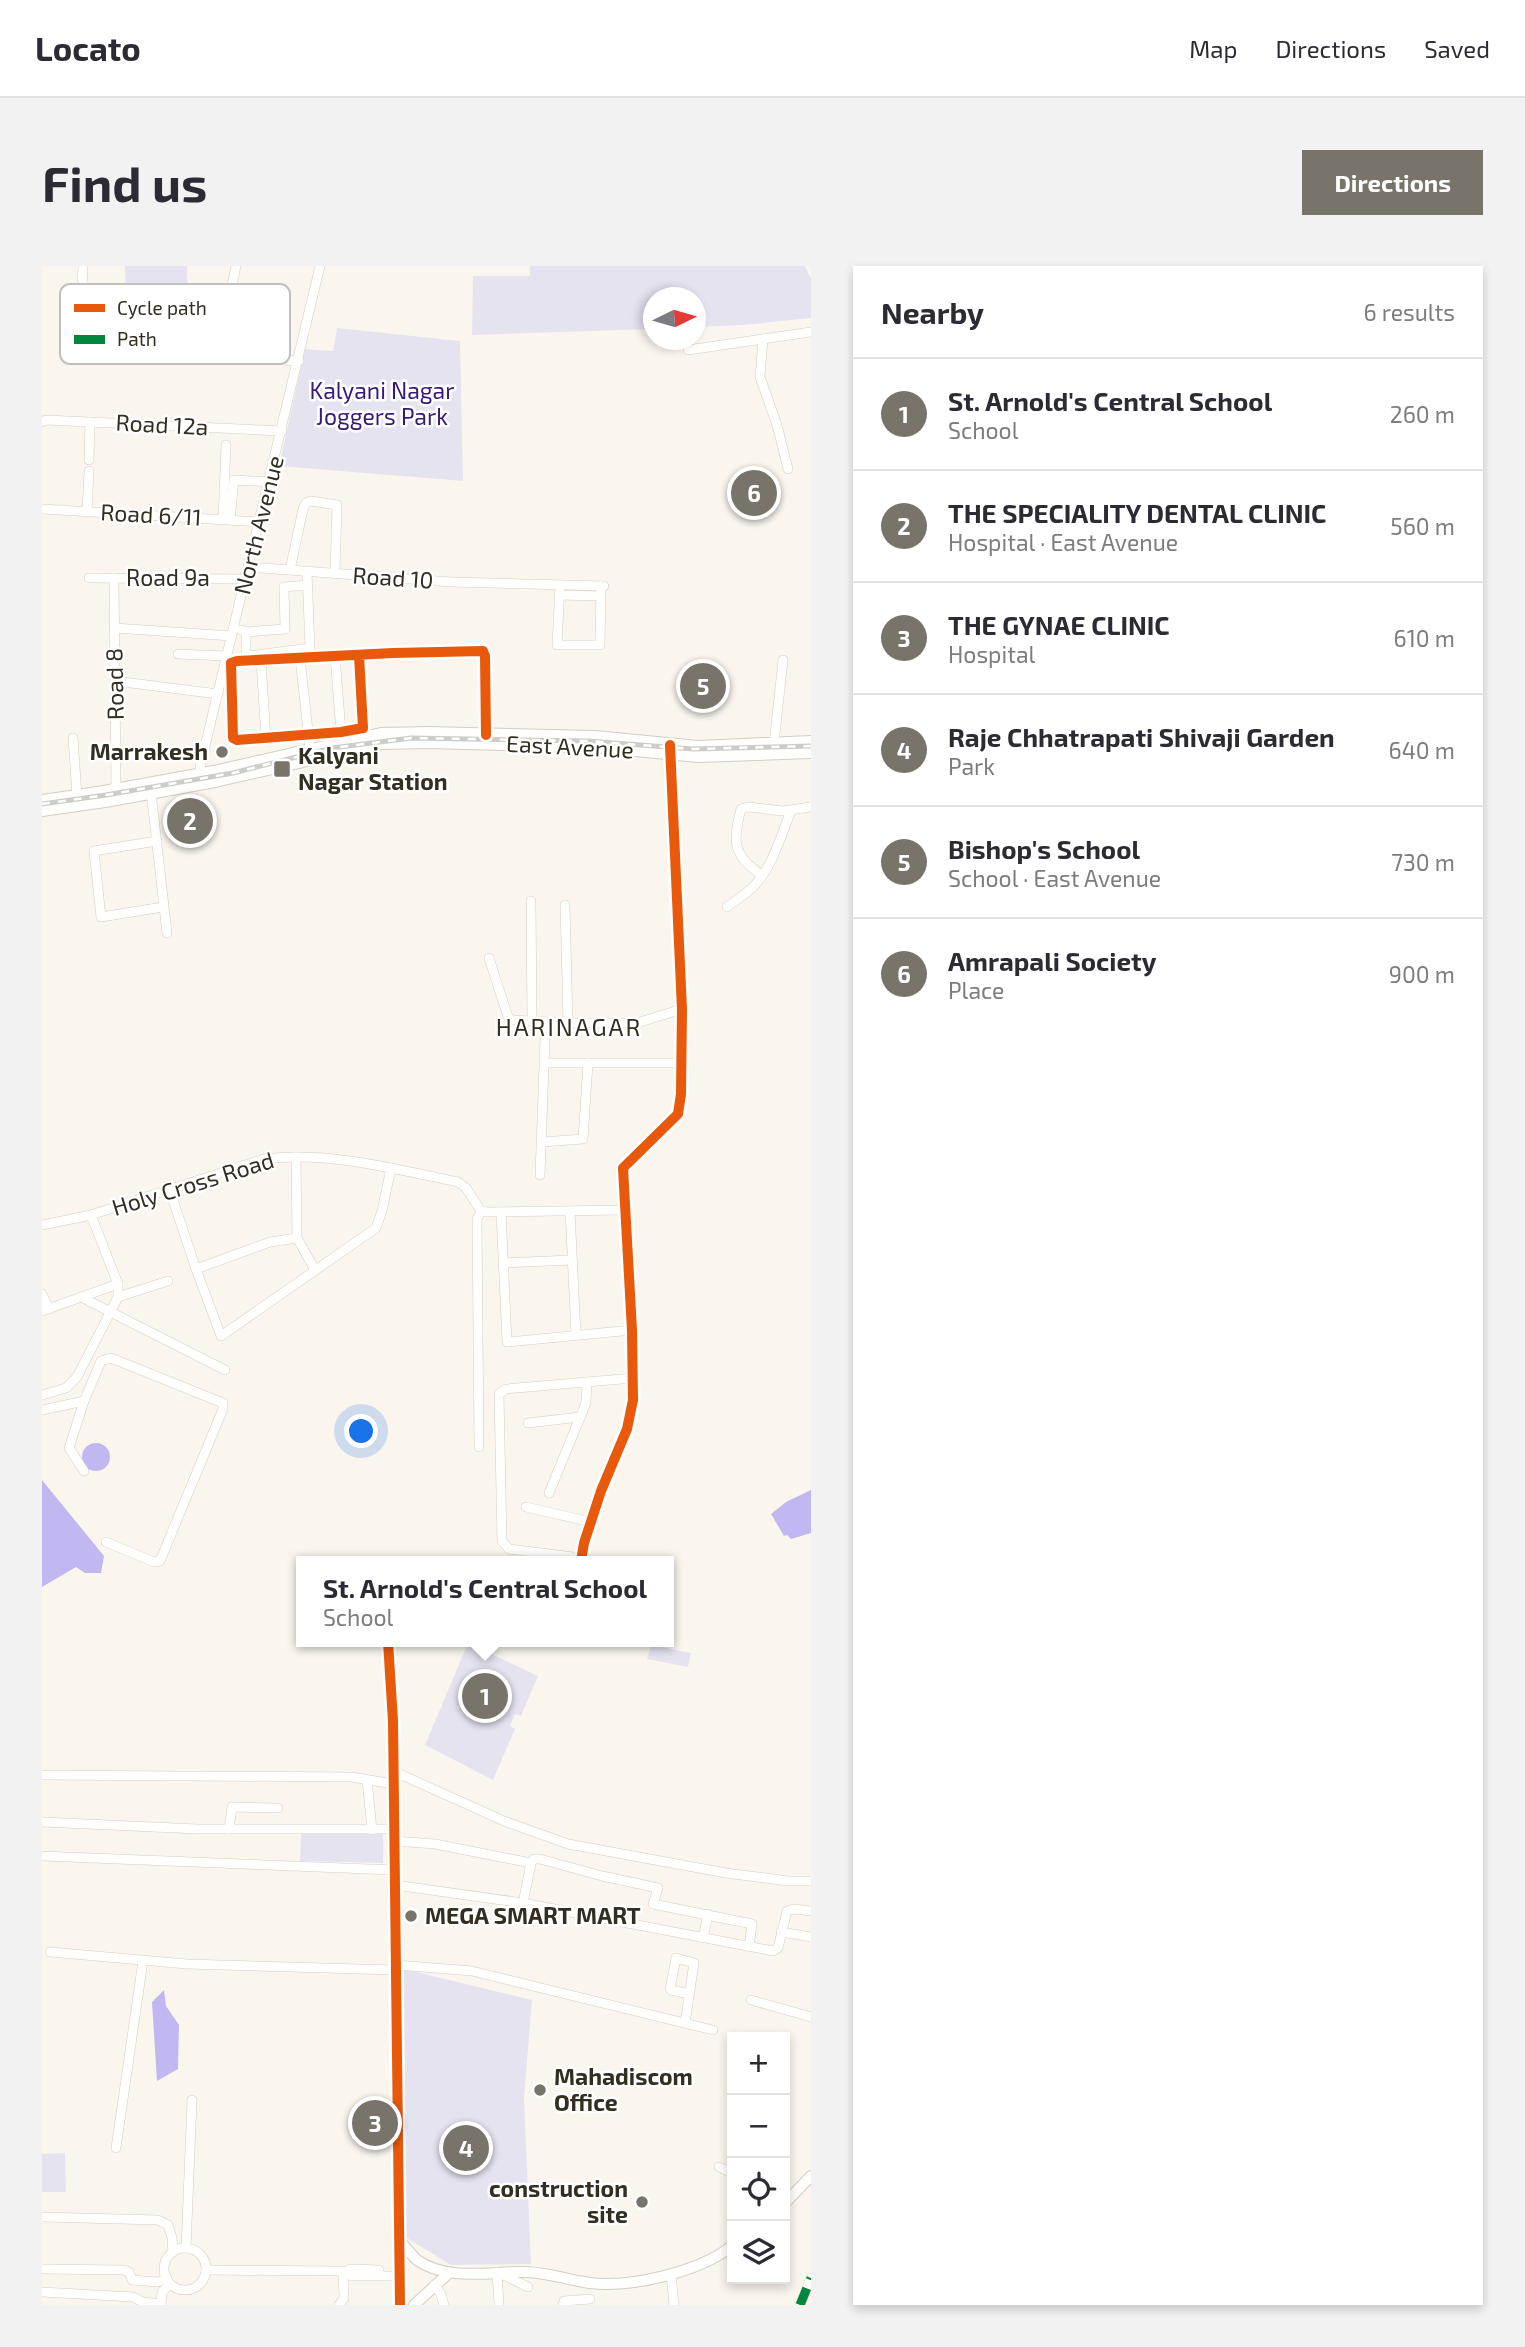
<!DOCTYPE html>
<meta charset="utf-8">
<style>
:root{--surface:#fff;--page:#f2f2f3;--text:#2b2b33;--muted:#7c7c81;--line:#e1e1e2;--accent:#797469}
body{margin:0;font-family:"Exo 2",sans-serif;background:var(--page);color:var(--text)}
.controls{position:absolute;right:21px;bottom:21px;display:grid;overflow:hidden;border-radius:0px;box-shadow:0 4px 10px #0003}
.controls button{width:63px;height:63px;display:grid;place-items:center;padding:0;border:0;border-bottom:2px solid var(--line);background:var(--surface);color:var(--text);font:35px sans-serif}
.compass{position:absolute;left:601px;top:21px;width:63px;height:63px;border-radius:50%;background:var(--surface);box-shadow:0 4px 10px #0003;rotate:85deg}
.you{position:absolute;left:320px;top:1166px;width:24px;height:24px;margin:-18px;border:5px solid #fff;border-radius:50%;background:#1a73e8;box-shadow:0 0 0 10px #1a73e833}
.badge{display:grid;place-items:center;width:46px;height:46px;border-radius:50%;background:var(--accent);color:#fff;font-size:23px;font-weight:700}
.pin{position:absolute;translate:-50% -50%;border:4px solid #fff;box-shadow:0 2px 7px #0006}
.popup{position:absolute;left:254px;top:1290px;width:378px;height:91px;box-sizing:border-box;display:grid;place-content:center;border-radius:0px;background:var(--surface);filter:drop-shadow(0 2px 5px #0005);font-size:23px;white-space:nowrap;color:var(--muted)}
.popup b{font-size:26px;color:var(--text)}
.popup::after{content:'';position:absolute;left:50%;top:100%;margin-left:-14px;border:14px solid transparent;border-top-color:var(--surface)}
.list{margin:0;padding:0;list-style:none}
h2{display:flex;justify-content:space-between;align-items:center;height:91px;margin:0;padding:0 28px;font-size:30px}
h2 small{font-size:23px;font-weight:400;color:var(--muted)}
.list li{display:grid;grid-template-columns:46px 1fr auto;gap:21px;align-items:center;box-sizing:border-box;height:112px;padding:0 28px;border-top:2px solid var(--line)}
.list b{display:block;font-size:26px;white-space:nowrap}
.list p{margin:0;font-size:23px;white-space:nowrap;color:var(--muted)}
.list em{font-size:23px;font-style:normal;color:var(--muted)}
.icon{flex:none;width:38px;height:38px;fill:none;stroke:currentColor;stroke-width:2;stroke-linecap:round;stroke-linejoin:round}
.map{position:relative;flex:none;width:769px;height:2039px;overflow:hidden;border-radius:0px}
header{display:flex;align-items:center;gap:42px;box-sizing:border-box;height:98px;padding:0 35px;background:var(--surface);border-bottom:2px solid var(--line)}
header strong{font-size:33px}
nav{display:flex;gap:38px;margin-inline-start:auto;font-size:24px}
.intro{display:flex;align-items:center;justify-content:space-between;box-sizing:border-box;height:168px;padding:0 42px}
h1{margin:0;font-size:49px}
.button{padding:18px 32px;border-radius:0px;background:var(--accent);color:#fff;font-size:24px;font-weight:700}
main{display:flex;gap:42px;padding:0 42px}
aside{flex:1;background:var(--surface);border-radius:0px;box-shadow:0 4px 10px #0003}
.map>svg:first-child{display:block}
.green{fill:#e6e3f1}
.water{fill:#c2b8f1}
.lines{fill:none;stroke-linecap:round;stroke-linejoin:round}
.minor-casing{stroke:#d3cec4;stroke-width:10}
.tertiary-casing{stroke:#d3cec4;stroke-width:12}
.secondary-casing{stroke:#d3cec4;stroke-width:14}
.minor{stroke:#fefefc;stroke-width:9}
.tertiary{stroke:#fefefc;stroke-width:10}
.secondary{stroke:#fefefc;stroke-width:12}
.rail-casing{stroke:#cdccc9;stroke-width:5}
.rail{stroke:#fff;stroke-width:2.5;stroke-dasharray:8;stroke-linecap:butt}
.quiet{stroke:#00873e;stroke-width:9;stroke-dasharray:18 9;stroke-linecap:butt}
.cycleway-casing{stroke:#fff;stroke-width:15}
.cycleway{stroke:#e8590c;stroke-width:10}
.poi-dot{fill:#797469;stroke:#fff;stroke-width:2.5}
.labels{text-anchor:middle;stroke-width:5;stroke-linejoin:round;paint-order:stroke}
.park-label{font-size:23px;fill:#371979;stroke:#fff}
.street-label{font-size:23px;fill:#342e21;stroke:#fff}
.poi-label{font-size:23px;font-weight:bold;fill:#342e21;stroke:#fff;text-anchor:start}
.neighbourhood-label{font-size:24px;letter-spacing:2px;fill:#342e21;stroke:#fff}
.key{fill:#fff;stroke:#c2c0bc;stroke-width:2}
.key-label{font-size:19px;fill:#342e21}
</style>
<header>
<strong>Locato</strong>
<nav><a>Map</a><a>Directions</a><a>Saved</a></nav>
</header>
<div class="intro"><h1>Find us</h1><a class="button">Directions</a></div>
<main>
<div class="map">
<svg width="769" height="2039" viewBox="0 0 769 2039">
<rect width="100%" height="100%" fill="#faf6ee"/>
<g class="green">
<polygon points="83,0 145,0 146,47 84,45"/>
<polygon points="488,0 763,0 769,12 769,52 702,59 654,61 654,32 612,32 611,63 430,69 431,10 488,10"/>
<polygon points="295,62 418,75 421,215 237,200 263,83 291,85"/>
<polygon points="426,1377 496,1410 479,1450 473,1448 468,1460 473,1463 451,1514 383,1479"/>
<polygon points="609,1379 649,1387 646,1401 605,1393"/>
<polygon points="341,1566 341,1597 258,1595 259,1568"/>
<polygon points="362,1703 490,1734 482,1832 489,1998 409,1999 363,1971"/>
<polygon points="23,1887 24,1926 0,1926 0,1888"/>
</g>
<g class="water">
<circle cx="54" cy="1191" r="14"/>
<polygon points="0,1214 62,1290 59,1307 43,1307 34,1301 0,1321"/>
<polygon points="769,1224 769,1267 749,1273 745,1269 742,1270 729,1248 744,1236"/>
<polygon points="122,1724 124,1740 137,1759 136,1803 115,1815 110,1736"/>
</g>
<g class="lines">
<defs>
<g id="minor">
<polyline points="41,0 37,79 42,83 257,95"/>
<polyline points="721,73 718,111 735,159 746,203"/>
<polyline points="646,84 769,66"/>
<polyline points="175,89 194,0"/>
<polyline points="0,156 4,154 240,165"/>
<polyline points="47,194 48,156"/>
<polyline points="0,243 218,256"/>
<polyline points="45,245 47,205"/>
<polyline points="181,253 184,179"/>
<polyline points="188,254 192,214 228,216"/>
<polyline points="207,301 409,316 562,320"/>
<polyline points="248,304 261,243 264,237 269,235 295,239 293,308"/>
<polyline points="47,312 204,313"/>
<polyline points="72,312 74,523"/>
<polyline points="518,319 515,379 558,379 559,320"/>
<polyline points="517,329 559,330"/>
<polyline points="72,362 190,370"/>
<polyline points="199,364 204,366 243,363 242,321 265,319"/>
<polyline points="204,366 204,387 206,390 268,382 265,306"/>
<polyline points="136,388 185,390"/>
<polyline points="317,389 321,462 299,466 195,474 191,472 189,397 195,395 351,387 441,385 443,390 444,469"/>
<polyline points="293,390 299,466"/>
<polyline points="258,392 268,483"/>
<polyline points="219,395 224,473"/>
<polyline points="73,415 176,428"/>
<polyline points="31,472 35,530"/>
<polyline points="732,478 741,394"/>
<polyline points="160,512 158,501 278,0"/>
<polyline points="109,526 125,667"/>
<polyline points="115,575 52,585 59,651 121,641"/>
<path d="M720,609C691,590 690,576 699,543L706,541L741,545L769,541"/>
<polyline points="489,635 490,755"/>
<polyline points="523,639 526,757"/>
<path d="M685,641C694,634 704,628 712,620C731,600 739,569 749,545"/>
<polyline points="447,692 466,751 470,754 526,757 595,757 640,743"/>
<polyline points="503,797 640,797"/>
<polyline points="500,876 541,873 546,797"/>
<polyline points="254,891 255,972 273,1004"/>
<polyline points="498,909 503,772"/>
<polyline points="128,925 154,1003 179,1070 334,962 340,945 349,902"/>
<polyline points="528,945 534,1069"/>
<polyline points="459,946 465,1076 590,1064"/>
<path d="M0,959L49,949L222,893C287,885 352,903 416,916L424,922L439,945L445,946L583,944"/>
<polyline points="461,997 530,994"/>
<polyline points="154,1003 228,976 255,972"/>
<polyline points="0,1028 7,1043"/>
<polyline points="39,1031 183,1104"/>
<polyline points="76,1031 126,1015"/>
<polyline points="0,1045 76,1018"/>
<polyline points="0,1129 24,1122 35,1111 76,1031 76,1018 49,949"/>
<polyline points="0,1144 42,1135"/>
<polyline points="486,1157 538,1151"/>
<polyline points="437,1181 435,953 439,945"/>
<polyline points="42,1205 27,1182 42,1135 59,1095 69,1092 181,1137 181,1143 118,1295 112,1296 64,1276"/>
<polyline points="507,1227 544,1137 545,1116"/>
<polyline points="484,1241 549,1256"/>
<polyline points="539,1292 467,1283 460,1275 457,1128 464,1123 591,1112"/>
<polyline points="351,1505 462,1555 526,1578 684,1607 746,1615 769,1615"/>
<polyline points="0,1509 310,1511 351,1518"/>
<polyline points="325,1514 330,1564"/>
<polyline points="0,1556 156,1563 352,1563"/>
<polyline points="187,1563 190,1541 236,1542"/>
<polyline points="352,1575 393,1578 489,1597"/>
<polyline points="0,1590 352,1604"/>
<polyline points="353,1619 481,1637 731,1685 736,1682 745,1645 752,1643 769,1645"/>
<polyline points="481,1637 489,1597 492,1593 498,1593 560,1610 616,1622 611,1638 710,1658 707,1681"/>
<polyline points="739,1666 769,1671"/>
<polyline points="661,1672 666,1648"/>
<polyline points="8,1686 145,1698 353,1704"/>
<polyline points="354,1699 430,1705 671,1764"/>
<polyline points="709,1734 769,1751"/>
<polyline points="643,1757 652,1697 634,1692 628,1723 629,1724 647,1728"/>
<polyline points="74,1882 101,1695"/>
<polyline points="677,1901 690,1907"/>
<polyline points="0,1951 116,1954 126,1959 130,1972 131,1986"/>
<polyline points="144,1982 150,1834"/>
<circle cx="143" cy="2003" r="21"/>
<polyline points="0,2003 82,2004 87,2006 90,2014 116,2016 125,2012"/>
<polyline points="164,2004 296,2005 305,2006 309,2010 358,2010"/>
<polyline points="305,2006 308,2003 337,2004"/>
<polyline points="629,2008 632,2039"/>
<polyline points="392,2019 399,2028 402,2039"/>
<polyline points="0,2026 91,2031 101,2036 119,2038"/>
<polyline points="119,2039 120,2026 128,2018"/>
<polyline points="297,2039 302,2032 301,2006"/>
<polyline points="457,2039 455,2006 486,2021"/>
<polyline points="521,2039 522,2035 548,2033"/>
<polyline points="758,2039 769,2012"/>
</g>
<g id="tertiary">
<polyline points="539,1295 542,1277 559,1225 585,1163 591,1134 590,1064 581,902 636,848 639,828 640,743 628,481"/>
<polyline points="346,1376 351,1455 358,2039"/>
<polyline points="743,1937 769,1910"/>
<path d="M357,1974C363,1981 369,1988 375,1994C406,2016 449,2005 485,2006C506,2007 527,2014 548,2017C589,2022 657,2006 690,1980"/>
<polyline points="372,2039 407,2007"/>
</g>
<g id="secondary">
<polyline points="0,535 62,526 172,506 339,468 387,467 553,471 656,481 769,476"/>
<polyline points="0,544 63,535 173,515 340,477 387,476 563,481 656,490 769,486"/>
</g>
</defs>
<use href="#minor" class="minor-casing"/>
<use href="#tertiary" class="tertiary-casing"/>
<use href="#secondary" class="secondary-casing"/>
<use href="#minor" class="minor"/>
<use href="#tertiary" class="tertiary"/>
<use href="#secondary" class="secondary"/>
<defs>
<polyline id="rail" points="0,538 64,529 191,507 290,482 369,472 546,475 651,483 769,480"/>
</defs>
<use href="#rail" class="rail-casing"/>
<use href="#rail" class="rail"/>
<polyline class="quiet" points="758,2039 769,2012"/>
<defs>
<g id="cycleway">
<polyline points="317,389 321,462 299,466 195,474 191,472 189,397 195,395 351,387 441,385 443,390 444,469"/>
<polyline points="539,1295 542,1277 559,1225 585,1163 591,1134 590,1064 581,902 636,848 639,828 640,743 628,479"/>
<polyline points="346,1376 351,1455 358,2039"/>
</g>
</defs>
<use href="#cycleway" class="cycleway-casing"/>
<use href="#cycleway" class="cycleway"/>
</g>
<g class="poi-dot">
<circle cx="180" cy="486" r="7"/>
<rect x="231" y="494" width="18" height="18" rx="3.5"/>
<circle cx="369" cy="1650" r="7"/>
<circle cx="498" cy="1824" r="7"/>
<circle cx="600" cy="1936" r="7"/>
</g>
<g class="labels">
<g class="park-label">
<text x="340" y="133">Kalyani Nagar<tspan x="340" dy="26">Joggers Park</tspan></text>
</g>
<g class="street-label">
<text transform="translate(120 159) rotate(3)" y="8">Road 12a</text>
<text transform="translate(109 249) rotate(3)" y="8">Road 6/11</text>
<text transform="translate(217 259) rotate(-76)" y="8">North Avenue</text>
<text x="126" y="320">Road 9a</text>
<text transform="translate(351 312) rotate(4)" y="8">Road 10</text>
<text transform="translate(73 418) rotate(-91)" y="8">Road 8</text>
<text transform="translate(528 481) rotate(3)" y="8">East Avenue</text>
<text transform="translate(151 918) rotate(-17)" y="8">Holy Cross Road</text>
</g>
<g class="poi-label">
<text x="166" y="494" text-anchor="end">Marrakesh</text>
<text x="256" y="498">Kalyani<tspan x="256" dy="26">Nagar Station</tspan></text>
<text x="383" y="1658">MEGA SMART MART</text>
<text x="512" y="1819">Mahadiscom<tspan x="512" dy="26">Office</tspan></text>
<text x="586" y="1931" text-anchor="end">construction<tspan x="586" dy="26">site</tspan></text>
</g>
<g class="neighbourhood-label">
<text x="527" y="770">HARINAGAR</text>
</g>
</g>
<rect x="18" y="18" width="230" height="80" rx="10" class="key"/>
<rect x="32" y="38" width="31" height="8" fill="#e8590c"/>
<rect x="32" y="69" width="31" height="9" fill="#00873e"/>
<g class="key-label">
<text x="75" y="49">Cycle path</text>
<text x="75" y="80">Path</text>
</g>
</svg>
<div class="controls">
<button>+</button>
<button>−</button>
<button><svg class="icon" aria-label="locate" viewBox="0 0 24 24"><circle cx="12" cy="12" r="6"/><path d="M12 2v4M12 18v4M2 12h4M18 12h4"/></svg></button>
<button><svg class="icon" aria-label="layers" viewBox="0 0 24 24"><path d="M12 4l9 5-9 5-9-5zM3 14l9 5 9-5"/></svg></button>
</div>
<svg class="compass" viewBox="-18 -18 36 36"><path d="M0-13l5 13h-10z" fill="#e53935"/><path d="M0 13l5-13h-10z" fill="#7c7c81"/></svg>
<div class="you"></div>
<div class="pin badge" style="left:443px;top:1430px">1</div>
<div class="popup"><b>St. Arnold's Central School</b>School</div>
<div class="pin badge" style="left:148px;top:555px">2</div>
<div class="pin badge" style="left:333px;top:1857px">3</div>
<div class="pin badge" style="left:424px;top:1882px">4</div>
<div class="pin badge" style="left:661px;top:420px">5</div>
<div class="pin badge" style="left:712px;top:227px">6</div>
</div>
<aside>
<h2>Nearby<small>6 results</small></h2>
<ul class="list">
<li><span class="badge">1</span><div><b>St. Arnold's Central School</b><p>School</p></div><em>260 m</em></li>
<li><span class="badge">2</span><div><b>THE SPECIALITY DENTAL CLINIC</b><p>Hospital · East Avenue</p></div><em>560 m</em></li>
<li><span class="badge">3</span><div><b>THE GYNAE CLINIC</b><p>Hospital</p></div><em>610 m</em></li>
<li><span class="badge">4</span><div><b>Raje Chhatrapati Shivaji Garden</b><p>Park</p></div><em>640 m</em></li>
<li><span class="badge">5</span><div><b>Bishop's School</b><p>School · East Avenue</p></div><em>730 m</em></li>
<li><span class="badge">6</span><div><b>Amrapali Society</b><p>Place</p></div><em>900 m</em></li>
</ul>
</aside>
</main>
